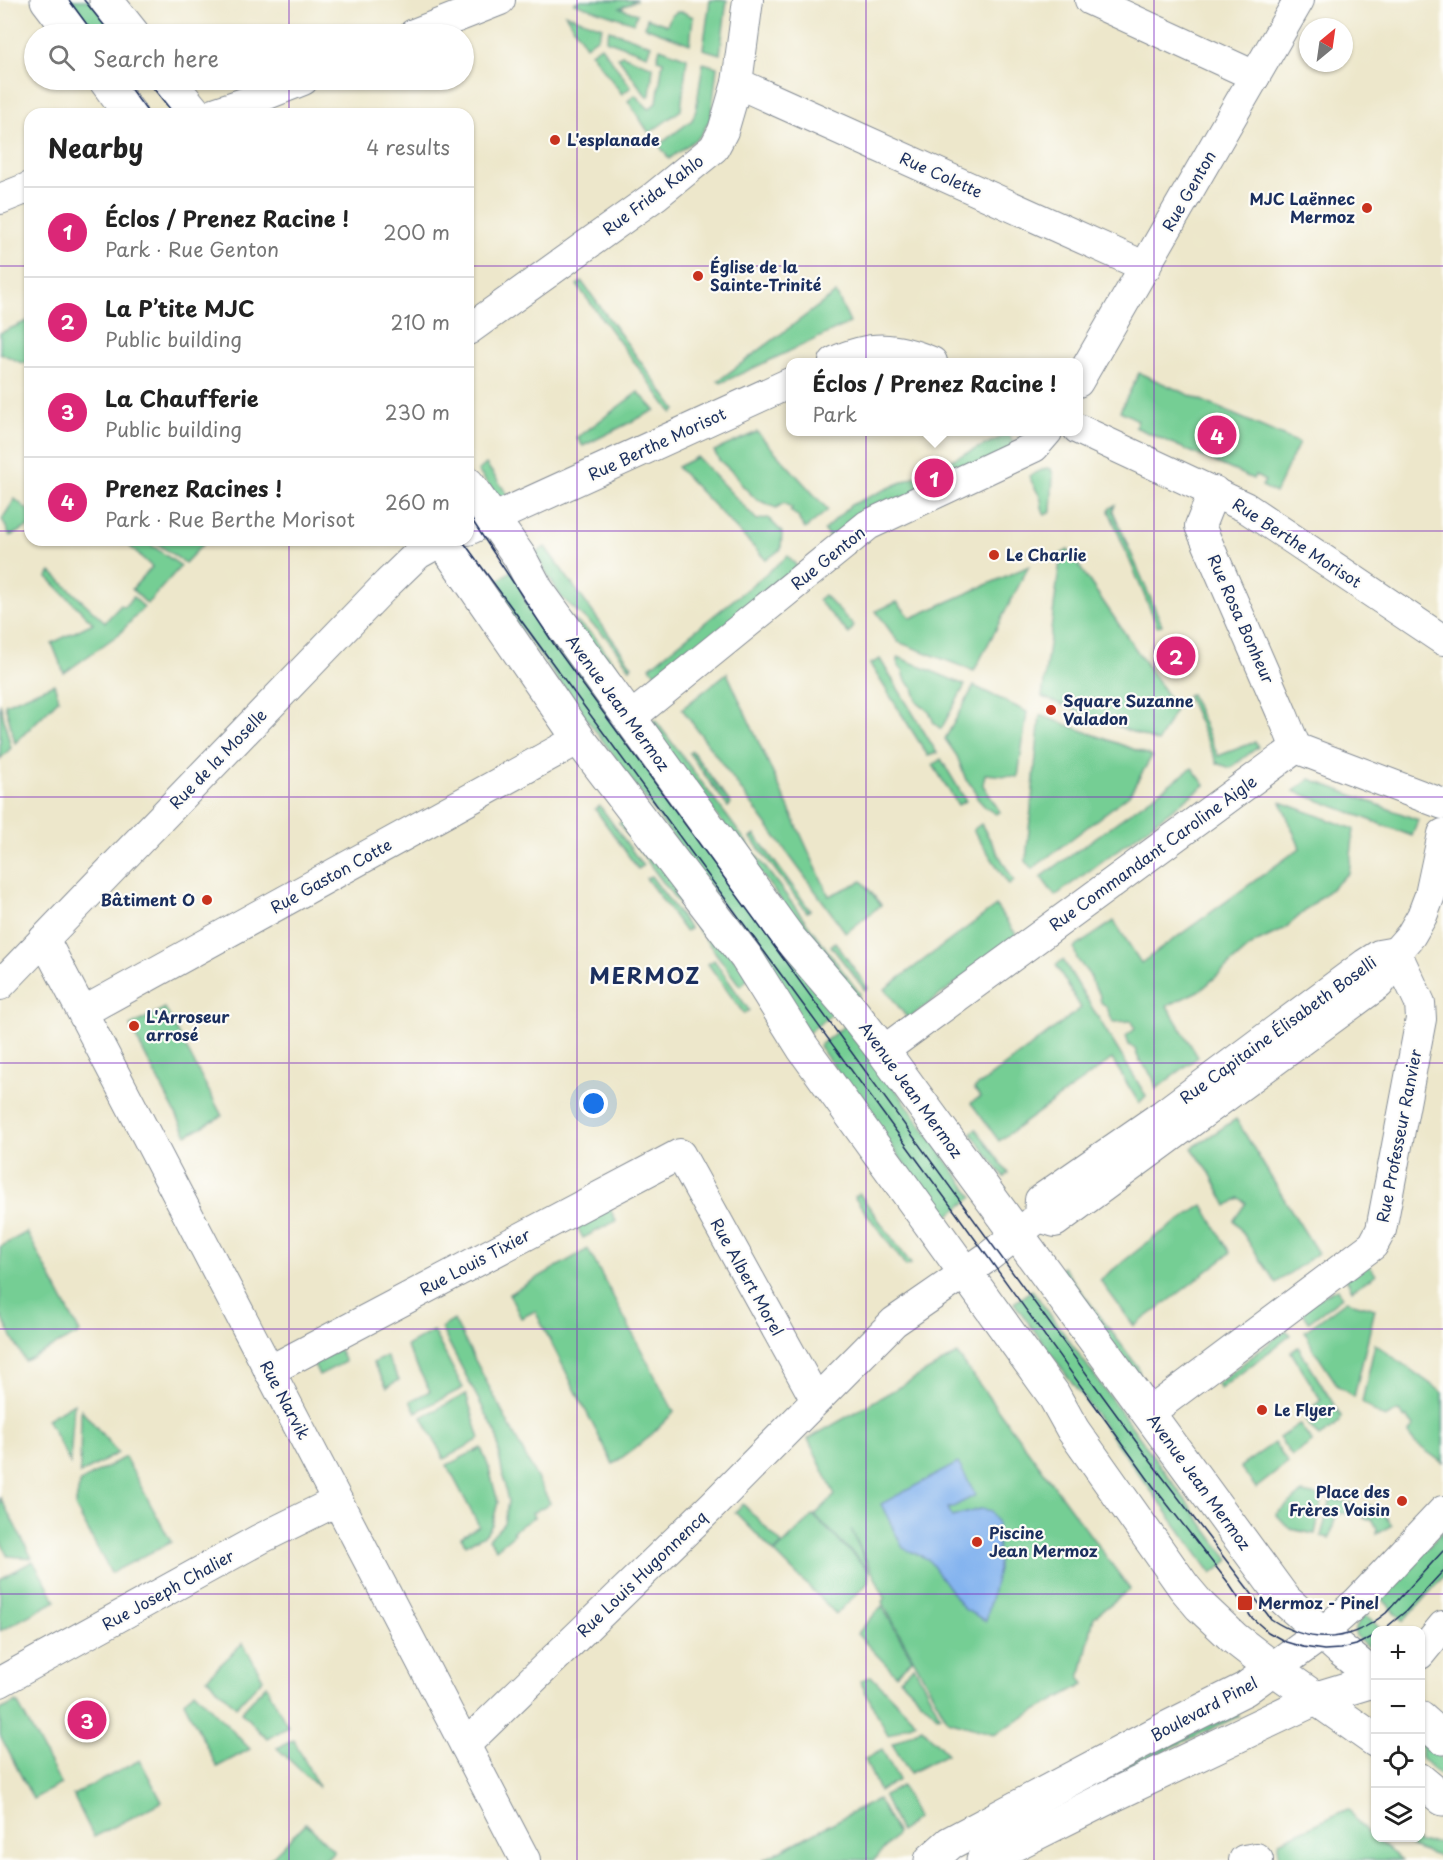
<!DOCTYPE html>
<meta charset="utf-8">
<style>
:root{--surface:#fff;--page:#f2f2f2;--text:#222;--muted:#767676;--line:#e0e0e0;--accent:#db2777}
body{margin:0;font-family:"Playpen Sans",sans-serif;background:var(--page);color:var(--text)}
.controls{position:absolute;right:18px;bottom:18px;display:grid;overflow:hidden;border-radius:12px;box-shadow:0 2px 4px #0004}
.controls button{width:54px;height:54px;display:grid;place-items:center;padding:0;border:0;border-bottom:2px solid var(--line);background:var(--surface);color:var(--text);font:30px sans-serif}
.compass{position:absolute;left:1299px;top:18px;width:54px;height:54px;border-radius:50%;background:var(--surface);box-shadow:0 2px 4px #0004;rotate:29deg}
.you{position:absolute;left:594px;top:1104px;width:21px;height:21px;margin:-15px;border:4px solid #fff;border-radius:50%;background:#1a73e8;box-shadow:0 0 0 9px #1a73e833}
.badge{display:grid;place-items:center;width:39px;height:39px;border-radius:50%;background:var(--accent);color:#fff;font-size:20px;font-weight:700}
.pin{position:absolute;translate:-50% -50%;border:3px solid #fff;box-shadow:0 2px 6px #0006}
.popup{position:absolute;left:786px;top:358px;width:297px;height:78px;box-sizing:border-box;display:grid;place-content:center;border-radius:12px;background:var(--surface);filter:drop-shadow(0 2px 4px #0005);font-size:20px;white-space:nowrap;color:var(--muted)}
.popup b{font-size:22px;color:var(--text)}
.popup::after{content:'';position:absolute;left:50%;top:100%;margin-left:-12px;border:12px solid transparent;border-top-color:var(--surface)}
.list{margin:0;padding:0;list-style:none}
h2{display:flex;justify-content:space-between;align-items:center;height:78px;margin:0;padding:0 24px;font-size:26px}
h2 small{font-size:20px;font-weight:400;color:var(--muted)}
.list li{display:grid;grid-template-columns:39px 1fr auto;gap:18px;align-items:center;box-sizing:border-box;height:90px;padding:0 24px;border-top:2px solid var(--line)}
.list b{display:block;font-size:22px;white-space:nowrap}
.list p{margin:0;font-size:20px;white-space:nowrap;color:var(--muted)}
.list em{font-size:20px;font-style:normal;color:var(--muted)}
.icon{flex:none;width:33px;height:33px;fill:none;stroke:currentColor;stroke-width:2;stroke-linecap:round;stroke-linejoin:round}
.map{position:relative;flex:none;width:1443px;height:1860px;overflow:hidden}
.search{position:absolute;background:var(--surface);box-shadow:0 2px 4px #0004;left:24px;top:24px;width:450px;height:66px;display:flex;align-items:center;gap:15px;box-sizing:border-box;padding:0 21px;border-radius:33px;color:var(--muted);font-size:22px}
.panel{position:absolute;background:var(--surface);box-shadow:0 2px 4px #0004;left:24px;top:108px;width:450px;height:438px;border-radius:18px}
.map>svg:first-child{display:block}
.green{fill:#75ce94;stroke:#487e79;stroke-width:1.5}
.water{fill:#84b4ef;stroke:#5072a6;stroke-width:1.5}
.lines{fill:none;stroke-linecap:round;stroke-linejoin:round}
.minor-casing{stroke:#848b94;stroke-width:32}
.major-casing{stroke:#848b94;stroke-width:35}
.minor{stroke:#fff;stroke-width:30}
.major{stroke:#fff;stroke-width:33}
.tram{stroke:#1b2f5e;stroke-width:1.5}
.grid{fill:none;stroke:#7b2cbf;stroke-width:1.5;stroke-opacity:0.55}
.poi-dot{fill:#c8321e;stroke:#fdfcf7;stroke-width:2}
.labels{text-anchor:middle;stroke-width:4.5;stroke-linejoin:round;paint-order:stroke}
.poi-label{font-size:16px;font-weight:bold;fill:#1b2f5e;stroke:#fdfcf7;text-anchor:start}
.street-label{font-size:16px;fill:#1b2f5e;stroke:#fdfcf7}
.district-label{font-size:22px;font-weight:bold;letter-spacing:1.5px;fill:#1b2f5e;stroke:#fdfcf7}
</style>
<div class="map">
<svg width="1443" height="1860" viewBox="0 0 1443 1860">
<rect width="100%" height="100%" fill="#fdfcf7"/>
<filter id="ink" filterUnits="userSpaceOnUse"><feTurbulence type="fractalNoise" baseFrequency=".0167" numOctaves="2"/><feDisplacementMap in="SourceGraphic" scale="12" xChannelSelector="R" yChannelSelector="G"/><feConvolveMatrix kernelMatrix="1 2 1 2 8 2 1 2 1" color-interpolation-filters="sRGB"/></filter>
<filter id="wash" filterUnits="userSpaceOnUse"><feTurbulence type="fractalNoise" baseFrequency=".008" numOctaves="4" result="noise"/><feDisplacementMap in="SourceGraphic" scale="24" xChannelSelector="R" yChannelSelector="G"/><feGaussianBlur stdDeviation="1.35" result="paint"/><feColorMatrix in="noise" values="0 0 0 0 0 0 0 0 0 0 0 0 0 0 0 0 0 1.4 0 .05"/><feComposite in="paint" operator="in"/></filter>
<g filter="url(#wash)">
<rect width="100%" height="100%" fill="#ede7cb"/>
<g class="green">
<polygon points="64,0 90,0 116,34 88,34"/>
<polygon points="581,0 637,0 620,8 637,14 634,23 574,3"/>
<polygon points="710,0 727,0 720,54 703,49"/>
<polygon points="677,12 683,12 693,17 690,44 645,27 647,18 667,25 671,16"/>
<polygon points="565,14 602,27 598,37 586,46"/>
<polygon points="609,30 651,45 647,55 606,40"/>
<polygon points="601,46 631,87 622,94 591,53"/>
<polygon points="660,48 687,58 681,110 649,133 628,101 635,95 649,109 657,102 663,61 657,59"/>
<polygon points="622,55 653,67 650,95 647,97 618,57"/>
<polygon points="703,63 717,67 711,118 700,136 669,159 659,145 692,120 696,110"/>
<polygon points="582,282 676,410 672,413 577,285"/>
<polygon points="836,293 850,323 721,383 718,381"/>
<polygon points="30,320 30,362 22,363 0,353 0,333"/>
<polygon points="1139,373 1299,443 1275,493 1262,486 1265,481 1255,475 1253,479 1135,427 1138,420 1120,411"/>
<polygon points="638,392 655,410 583,446 577,438"/>
<polygon points="757,432 828,510 805,529 799,520 799,517 790,511 792,508 784,503 776,508 756,499 740,483 737,476 719,460 714,451"/>
<polygon points="1009,434 1016,450 835,543 824,530 851,505"/>
<polygon points="697,457 757,520 768,518 782,532 781,549 766,560 677,467"/>
<polygon points="486,464 510,498 502,501 498,498 478,471"/>
<path d="M1046,468L1051,469L1053,475L1051,511L1045,515C1040,509 1043,501 1039,495C1035,488 1032,483 1029,476Z"/>
<polygon points="15,499 30,512 30,526 10,536 2,519"/>
<polygon points="1115,505 1113,511 1162,625 1157,626 1109,511 1110,508"/>
<polygon points="123,540 144,540 181,566 147,604 132,589 152,567"/>
<polygon points="152,540 207,540 185,563"/>
<polygon points="545,547 632,666 630,668 606,637 561,597 535,554"/>
<polygon points="1068,550 1176,708 1158,742 1042,697 1061,554"/>
<polygon points="788,556 801,571 661,682 650,667"/>
<polygon points="1029,566 974,671 898,642 876,611 897,602 911,618"/>
<polygon points="512,570 837,1010 808,1033 761,957 490,587"/>
<polygon points="51,572 105,622 121,605 124,607 133,597 144,607 119,634 64,673 52,643 93,623 47,577"/>
<polygon points="824,595 854,626 849,634 818,600"/>
<polygon points="568,615 594,636 641,700 636,701"/>
<polygon points="898,657 965,685 941,729 934,723 930,713 917,701 913,688 906,681 903,671 898,665"/>
<polygon points="880,659 937,753 928,756 870,664"/>
<polygon points="727,673 829,896 862,881 881,905 846,933 682,709"/>
<polygon points="54,684 59,699 15,743 5,704"/>
<polygon points="974,686 1027,712 1018,777 985,774 983,785 1000,812 996,814 986,808 977,798 974,788 966,780 957,756 945,739"/>
<polygon points="1191,694 1218,756 1255,742 1258,747 1230,768 1217,763 1187,695"/>
<polygon points="0,703 11,748 0,759"/>
<polygon points="1040,715 1152,756 1129,795 1032,869 1026,861"/>
<polygon points="655,720 860,994 856,997 831,966 648,725"/>
<polygon points="692,751 731,804 728,807 689,753"/>
<polygon points="941,759 966,801 958,805 933,765"/>
<polygon points="1192,768 1205,785 1055,896 1041,877"/>
<polygon points="1310,779 1418,820 1412,836 1294,791"/>
<path d="M1281,802L1354,829L1349,873L1284,929L1253,944L1202,989L1167,1006L1198,1057L1156,1089C1155,1085 1154,1078 1151,1075C1144,1064 1139,1064 1135,1049L1129,1045L1126,1036L1135,1029L1132,1021L1113,1022L1107,1008L1101,1002L1099,993L1093,985L1091,977L1077,959L1074,948L1114,921L1141,963L1300,848Z"/>
<polygon points="600,806 643,866 638,869 595,809"/>
<polygon points="629,818 749,978 740,986 619,823"/>
<polygon points="981,824 1014,881 1009,885 973,830"/>
<polygon points="755,835 810,910 807,912 751,838"/>
<polygon points="651,876 690,929 685,931 646,878"/>
<polygon points="996,906 1018,937 908,1019 885,989"/>
<polygon points="835,942 868,988 865,990 831,946"/>
<polygon points="714,960 749,1010 744,1014 708,964"/>
<polygon points="1063,960 1146,1096 1139,1103 1112,1059 999,1141 971,1103 980,1097 974,1089 1081,1008 1056,965"/>
<polygon points="165,1008 222,1116 187,1135 130,1026"/>
<polygon points="848,1023 973,1197 944,1219 819,1046"/>
<polygon points="1236,1119 1286,1202 1318,1253 1276,1283 1234,1220 1246,1203 1239,1198 1227,1206 1210,1173 1192,1148"/>
<polygon points="976,1129 1008,1173 1004,1177 971,1133"/>
<polygon points="859,1193 911,1264 906,1266 854,1197"/>
<polygon points="1203,1205 1230,1253 1174,1297 1134,1326 1100,1280 1153,1238"/>
<polygon points="609,1207 616,1221 583,1238 576,1225"/>
<polygon points="27,1232 80,1333 25,1361 0,1314 0,1247"/>
<polygon points="588,1249 674,1412 647,1439 613,1464 535,1311 521,1318 509,1294"/>
<polygon points="1365,1260 1376,1275 1352,1290 1346,1278"/>
<polygon points="1063,1267 1138,1367 1141,1381 1058,1271"/>
<polygon points="1337,1289 1342,1297 1309,1322 1300,1308"/>
<polygon points="1032,1290 1229,1560 1212,1574 1014,1303"/>
<polygon points="1346,1301 1375,1309 1354,1397 1338,1386 1312,1347 1305,1331"/>
<polygon points="454,1320 550,1503 532,1513 534,1517 513,1531 514,1534 496,1549 489,1539 504,1523 508,1502 499,1455 497,1435 441,1328"/>
<polygon points="1286,1330 1291,1335 1220,1389 1217,1384"/>
<polygon points="433,1331 463,1388 416,1412 410,1401 430,1391 406,1346"/>
<path d="M1375,1344L1443,1393V1463L1415,1443L1408,1434L1414,1426L1407,1417L1405,1419L1398,1411L1385,1418C1376,1414 1371,1408 1362,1402Z"/>
<polygon points="1298,1347 1341,1416 1338,1424 1319,1437 1305,1420 1311,1414 1309,1410 1321,1400 1291,1352"/>
<polygon points="339,1349 345,1362 319,1375 313,1362"/>
<polygon points="957,1354 1130,1589 1094,1617 1080,1678 1084,1684 994,1734 948,1721 882,1602 885,1598 851,1529 869,1570 815,1515 835,1495 808,1439"/>
<polygon points="386,1356 399,1380 387,1387 373,1363"/>
<polygon points="466,1394 480,1439 444,1459 422,1417"/>
<polygon points="74,1403 70,1463 47,1419"/>
<polygon points="81,1409 118,1453 80,1474"/>
<polygon points="1299,1424 1312,1442 1292,1456 1279,1438"/>
<polygon points="1274,1443 1288,1463 1256,1488 1240,1467"/>
<polygon points="481,1448 488,1465 498,1502 492,1525 486,1534 466,1545 461,1537 479,1526 447,1465"/>
<polygon points="125,1457 171,1542 111,1573 75,1507 80,1482"/>
<polygon points="1302,1493 1323,1497 1315,1534 1290,1529 1276,1514"/>
<polygon points="0,1497 32,1558 8,1556 0,1540"/>
<polygon points="1331,1499 1351,1503 1348,1514 1342,1513 1335,1518 1330,1538 1321,1536"/>
<polygon points="743,1504 782,1544 774,1552 735,1512"/>
<polygon points="1367,1505 1380,1509 1392,1525 1376,1534 1377,1528 1372,1519 1363,1518"/>
<polygon points="813,1515 869,1571 868,1583 836,1614 775,1553"/>
<polygon points="1443,1531 1443,1577 1404,1621 1381,1598"/>
<polygon points="33,1561 56,1601 0,1631 0,1579"/>
<polygon points="882,1606 912,1659 896,1675 857,1634"/>
<path d="M1364,1615L1383,1630H1376L1375,1643L1367,1647C1351,1634 1351,1630 1364,1615Z"/>
<polygon points="243,1643 263,1679 236,1707 207,1678"/>
<polygon points="914,1666 940,1715 937,1716 900,1679"/>
<polygon points="871,1676 916,1722 888,1735 860,1681"/>
<polygon points="266,1685 288,1727 267,1739 241,1712"/>
<polygon points="194,1691 250,1749 217,1767 184,1702"/>
<polygon points="17,1702 61,1784 33,1799 0,1735 0,1710"/>
<polygon points="1236,1711 1239,1716 1151,1757 1104,1782 1101,1776"/>
<polygon points="922,1728 947,1754 910,1773 892,1744"/>
<polygon points="294,1740 319,1788 277,1748"/>
<polygon points="1421,1741 1443,1760 1443,1778 1421,1758"/>
<polygon points="882,1750 899,1780 879,1791 865,1759"/>
<polygon points="140,1760 162,1802 94,1837 73,1795"/>
<polygon points="902,1786 917,1817 900,1832 883,1795"/>
<polygon points="878,1799 897,1834 874,1860 763,1860"/>
<polygon points="1348,1809 1369,1835 1402,1860 1280,1860 1278,1845 1279,1841"/>
<polygon points="306,1823 334,1851 325,1860 269,1860"/>
<polygon points="1399,1838 1414,1838 1420,1843 1443,1842 1443,1858 1413,1848"/>
</g>
<polygon class="water" points="958,1463 976,1495 951,1508 948,1508 952,1517 980,1509 991,1511 997,1522 998,1569 986,1621 964,1609 928,1559 903,1548 881,1504"/>
</g>
<g filter="url(#ink)">
<g class="lines">
<defs>
<g id="minor">
<polyline points="1090,0 1255,76"/>
<polyline points="414,34 500,0"/>
<polyline points="737,83 1146,267"/>
<polyline points="211,114 247,102 303,80"/>
<polyline points="0,199 30,187"/>
<polyline points="468,330 655,196 714,148 723,131 737,83 748,0"/>
<path d="M834,362C870,345 895,346 932,362"/>
<polyline points="1078,382 1299,0"/>
<polyline points="1078,429 1245,507 1443,640"/>
<polyline points="1214,491 1200,526 1283,716 1296,748"/>
<polyline points="468,530 790,383"/>
<polyline points="629,719 868,525 1034,447 1047,432"/>
<polyline points="1296,748 1443,804"/>
<polyline points="44,939 525,1860"/>
<polyline points="0,985 388,583 418,554 443,540"/>
<polyline points="83,1012 579,739"/>
<polyline points="883,1051 1296,748"/>
<polyline points="1039,1217 1055,1222 1379,984 1391,969 1396,952 1411,935 1422,916 1430,895 1443,834"/>
<polyline points="269,1371 680,1154 816,1400"/>
<polyline points="1149,1413 1373,1245 1381,1230 1421,1019 1420,1003 1396,952"/>
<polyline points="1322,1633 1357,1602 1443,1511"/>
<polyline points="1420,1654 1443,1626"/>
<polyline points="0,1682 260,1539 337,1501"/>
<polyline points="465,1745 713,1505 894,1322 988,1257 1039,1217 1040,1200 1161,1116 1365,964 1379,955 1396,952"/>
<polyline points="1244,1860 1256,1858 1258,1860"/>
</g>
<g id="major">
<polyline points="47,0 73,34"/>
<polyline points="106,0 133,34"/>
<polyline points="105,80 130,114"/>
<polyline points="168,80 196,114"/>
<polyline points="468,484 519,556 537,590 789,938 852,1011 883,1051 1285,1600 1340,1649 1376,1678"/>
<polyline points="442,540 579,739 746,957 803,1048 1053,1394 1073,1430 1184,1587 1200,1606 1234,1638 1274,1669 1376,1741"/>
<polyline points="1420,1718 1443,1738"/>
<polyline points="1420,1780 1443,1799"/>
<polyline points="931,1860 950,1843 1165,1729 1245,1689 1322,1633"/>
<polyline points="983,1860 1103,1800 1317,1698 1376,1680"/>
</g>
</defs>
<use href="#minor" class="minor-casing"/>
<use href="#major" class="major-casing"/>
<use href="#minor" class="minor"/>
<use href="#major" class="major"/>
<g class="tram">
<polyline points="69,0 94,34"/>
<polyline points="84,0 111,34"/>
<polyline points="124,80 149,114"/>
<polyline points="147,80 174,114"/>
<path d="M468,514L559,652L1151,1462L1271,1619C1310,1645 1349,1643 1386,1613L1443,1551"/>
<polyline points="462,540 959,1217 1153,1486 1227,1581 1251,1617 1268,1632 1286,1642 1303,1647 1324,1650 1340,1649 1356,1645 1376,1635"/>
<polyline points="1383,1630 1406,1611 1443,1571"/>
</g>
</g>
</g>
<path class="grid" d="M289,0V34M577,0V1860M866,0V1860M1154,0V1860M289,80V114M0,266H30M468,266H1443M0,531H30M468,531H1443M289,540V1860M0,797H1443M0,1063H1443M0,1329H1443M0,1594H1443"/>
<g class="poi-dot">
<circle cx="555" cy="140" r="6"/>
<circle cx="1367" cy="208" r="6"/>
<circle cx="698" cy="276" r="6"/>
<circle cx="994" cy="555" r="6"/>
<circle cx="1051" cy="710" r="6"/>
<circle cx="207" cy="900" r="6"/>
<circle cx="134" cy="1026" r="6"/>
<circle cx="1262" cy="1410" r="6"/>
<circle cx="1402" cy="1501" r="6"/>
<circle cx="977" cy="1542" r="6"/>
<rect x="1237" y="1595" width="16" height="16" rx="3"/>
</g>
<g class="labels">
<g class="poi-label">
<text x="567" y="146">L'esplanade</text>
<text x="1355" y="205" text-anchor="end">MJC Laënnec<tspan x="1355" dy="18">Mermoz</tspan></text>
<text x="710" y="273">Église de la<tspan x="710" dy="18">Sainte-Trinité</tspan></text>
<text x="1006" y="561">Le Charlie</text>
<text x="1063" y="707">Square Suzanne<tspan x="1063" dy="18">Valadon</tspan></text>
<text x="195" y="906" text-anchor="end">Bâtiment O</text>
<text x="146" y="1023">L'Arroseur<tspan x="146" dy="18">arrosé</tspan></text>
<text x="1274" y="1416">Le Flyer</text>
<text x="1390" y="1498" text-anchor="end">Place des<tspan x="1390" dy="18">Frères Voisin</tspan></text>
<text x="989" y="1539">Piscine<tspan x="989" dy="18">Jean Mermoz</tspan></text>
<text x="1258" y="1609">Mermoz - Pinel</text>
</g>
<g class="street-label">
<text transform="translate(941 175) rotate(24)" y="6">Rue Colette</text>
<text transform="translate(1189 191) rotate(-60)" y="6">Rue Genton</text>
<text transform="translate(653 195) rotate(-37)" y="6">Rue Frida Kahlo</text>
<text transform="translate(657 444) rotate(-25)" y="6">Rue Berthe Morisot</text>
<text transform="translate(1297 543) rotate(33)" y="6">Rue Berthe Morisot</text>
<text transform="translate(828 558) rotate(-39)" y="6">Rue Genton</text>
<text transform="translate(1241 619) rotate(66)" y="6">Rue Rosa Bonheur</text>
<text transform="translate(618 703) rotate(54)" y="6">Avenue Jean Mermoz</text>
<text transform="translate(218 759) rotate(-46)" y="6">Rue de la Moselle</text>
<text transform="translate(1153 853) rotate(-36)" y="6">Rue Commandant Caroline Aigle</text>
<text transform="translate(331 876) rotate(-29)" y="6">Rue Gaston Cotte</text>
<text transform="translate(1278 1030) rotate(-36)" y="6">Rue Capitaine Élisabeth Boselli</text>
<text transform="translate(911 1090) rotate(54)" y="6">Avenue Jean Mermoz</text>
<text transform="translate(1399 1136) rotate(-79)" y="6">Rue Professeur Ranvier</text>
<text transform="translate(475 1262) rotate(-28)" y="6">Rue Louis Tixier</text>
<text transform="translate(747 1277) rotate(61)" y="6">Rue Albert Morel</text>
<text transform="translate(285 1400) rotate(62)" y="6">Rue Narvik</text>
<text transform="translate(1199 1482) rotate(54)" y="6">Avenue Jean Mermoz</text>
<text transform="translate(642 1574) rotate(-44)" y="6">Rue Louis Hugonnencq</text>
<text transform="translate(168 1590) rotate(-29)" y="6">Rue Joseph Chalier</text>
<text transform="translate(1204 1709) rotate(-28)" y="6">Boulevard Pinel</text>
</g>
<g class="district-label">
<text x="645" y="984">MERMOZ</text>
</g>
</g>
</svg>
<div class="controls">
<button>+</button>
<button>−</button>
<button><svg class="icon" aria-label="locate" viewBox="0 0 24 24"><circle cx="12" cy="12" r="6"/><path d="M12 2v4M12 18v4M2 12h4M18 12h4"/></svg></button>
<button><svg class="icon" aria-label="layers" viewBox="0 0 24 24"><path d="M12 4l9 5-9 5-9-5zM3 14l9 5 9-5"/></svg></button>
</div>
<svg class="compass" viewBox="-18 -18 36 36"><path d="M0-13l5 13h-10z" fill="#e53935"/><path d="M0 13l5-13h-10z" fill="#767676"/></svg>
<div class="you"></div>
<div class="pin badge" style="left:934px;top:478px">1</div>
<div class="popup"><b>Éclos / Prenez Racine !</b>Park</div>
<div class="pin badge" style="left:1176px;top:656px">2</div>
<div class="pin badge" style="left:87px;top:1720px">3</div>
<div class="pin badge" style="left:1217px;top:435px">4</div>
<div class="search"><svg class="icon" aria-label="search" viewBox="0 0 24 24"><circle cx="10" cy="10" r="6"/><path d="M15 15l6 6"/></svg>Search here</div>
<section class="panel">
<h2>Nearby<small>4 results</small></h2>
<ul class="list">
<li><span class="badge">1</span><div><b>Éclos / Prenez Racine !</b><p>Park · Rue Genton</p></div><em>200 m</em></li>
<li><span class="badge">2</span><div><b>La P’tite MJC</b><p>Public building</p></div><em>210 m</em></li>
<li><span class="badge">3</span><div><b>La Chaufferie</b><p>Public building</p></div><em>230 m</em></li>
<li><span class="badge">4</span><div><b>Prenez Racines !</b><p>Park · Rue Berthe Morisot</p></div><em>260 m</em></li>
</ul>
</section>
</div>
